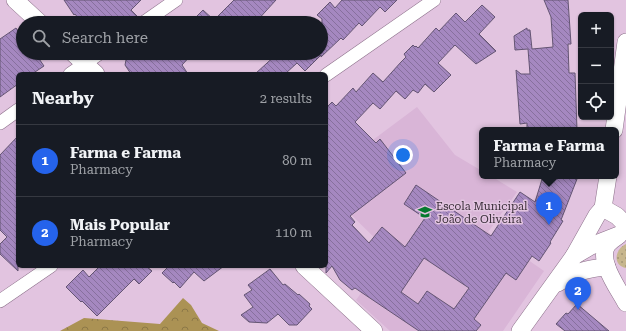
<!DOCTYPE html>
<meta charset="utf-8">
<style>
:root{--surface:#171b24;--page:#20242c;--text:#f1f3f6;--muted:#9ea1a6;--line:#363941;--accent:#2563eb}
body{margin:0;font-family:"Roboto Serif",serif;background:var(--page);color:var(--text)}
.controls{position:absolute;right:12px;top:12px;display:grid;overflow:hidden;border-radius:6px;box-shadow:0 1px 3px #0004}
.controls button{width:36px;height:36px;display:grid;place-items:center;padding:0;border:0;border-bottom:1px solid var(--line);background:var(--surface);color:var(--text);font:20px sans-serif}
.you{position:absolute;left:403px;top:155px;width:14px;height:14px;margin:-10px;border:3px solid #fff;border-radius:50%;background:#1a73e8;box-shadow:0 0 0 6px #1a73e833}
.badge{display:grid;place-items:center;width:26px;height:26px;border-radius:50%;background:var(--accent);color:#fff;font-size:13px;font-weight:700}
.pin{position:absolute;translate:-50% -33px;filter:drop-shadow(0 1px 2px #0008)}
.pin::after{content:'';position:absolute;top:21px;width:14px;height:12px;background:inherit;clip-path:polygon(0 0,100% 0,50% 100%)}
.popup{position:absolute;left:479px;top:127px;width:140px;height:52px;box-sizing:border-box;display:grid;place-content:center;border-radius:6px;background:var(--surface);filter:drop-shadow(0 1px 3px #0005);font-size:13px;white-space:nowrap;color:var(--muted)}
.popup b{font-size:15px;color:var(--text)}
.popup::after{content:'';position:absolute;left:50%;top:100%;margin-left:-8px;border:8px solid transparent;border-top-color:var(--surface)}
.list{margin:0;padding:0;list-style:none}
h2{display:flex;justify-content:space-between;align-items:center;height:52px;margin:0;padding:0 16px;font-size:17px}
h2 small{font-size:13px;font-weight:400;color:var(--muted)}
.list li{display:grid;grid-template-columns:26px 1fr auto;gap:12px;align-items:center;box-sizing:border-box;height:72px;padding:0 16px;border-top:1px solid var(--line)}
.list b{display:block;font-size:15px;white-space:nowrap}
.list p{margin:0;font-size:13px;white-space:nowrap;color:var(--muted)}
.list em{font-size:13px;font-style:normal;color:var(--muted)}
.icon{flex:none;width:22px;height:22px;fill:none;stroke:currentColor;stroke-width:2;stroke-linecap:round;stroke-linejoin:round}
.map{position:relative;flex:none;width:626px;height:331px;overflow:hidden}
.search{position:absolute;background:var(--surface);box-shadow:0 1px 3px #0004;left:16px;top:16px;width:312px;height:44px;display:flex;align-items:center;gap:10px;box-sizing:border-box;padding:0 14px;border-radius:22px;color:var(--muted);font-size:15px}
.panel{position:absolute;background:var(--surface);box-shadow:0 1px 3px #0004;left:16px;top:72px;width:312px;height:196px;border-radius:6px}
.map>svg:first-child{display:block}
.built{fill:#d9b5d7}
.grass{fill:url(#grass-dots)}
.forest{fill:url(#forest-crowns)}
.building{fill:url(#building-back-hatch);stroke:#645573;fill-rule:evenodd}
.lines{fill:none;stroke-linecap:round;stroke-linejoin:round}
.minor-casing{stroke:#8d718b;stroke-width:14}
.major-casing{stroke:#8d718b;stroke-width:18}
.minor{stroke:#fff;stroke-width:13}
.major{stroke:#fff;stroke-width:17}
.labels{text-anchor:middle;stroke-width:3;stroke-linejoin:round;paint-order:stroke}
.poi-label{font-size:11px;fill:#3a2e39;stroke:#e2c4e0;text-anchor:start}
</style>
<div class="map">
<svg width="626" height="331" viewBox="0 0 626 331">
<defs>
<pattern id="grass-dots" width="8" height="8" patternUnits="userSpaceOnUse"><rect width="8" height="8" fill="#c7b68d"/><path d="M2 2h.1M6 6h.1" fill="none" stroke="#a39474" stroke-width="1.8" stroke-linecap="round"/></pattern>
<pattern id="forest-crowns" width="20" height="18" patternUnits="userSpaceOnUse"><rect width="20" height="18" fill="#ab9254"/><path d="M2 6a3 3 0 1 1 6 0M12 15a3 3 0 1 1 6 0" fill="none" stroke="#8c7847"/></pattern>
<pattern id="building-back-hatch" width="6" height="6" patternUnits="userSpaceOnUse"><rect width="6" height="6" fill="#a588c0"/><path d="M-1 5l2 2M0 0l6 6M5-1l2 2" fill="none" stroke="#87709d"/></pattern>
</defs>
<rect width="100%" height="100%" fill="#e2c4e0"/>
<polygon class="built" points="417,107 455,155 482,171 482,176 491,176 517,192 488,232 544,271 503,331 390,331 356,300 390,253 326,190 326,175"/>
<path class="grass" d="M626,244V268C612,265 615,249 626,244Z"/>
<polygon class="forest" points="183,298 191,305 202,323 219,331 60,331 84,318 160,324"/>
<g class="building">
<polygon points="64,0 141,0 131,10 137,16 126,23 82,23 75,14 74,15"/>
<polygon points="234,0 276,0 255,23 190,23 203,10 214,20"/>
<polygon points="342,0 397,0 385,12 380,7 362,26 359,23 343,40 341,38 321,57 321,55 305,71 297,63 285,74 255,74 278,53 321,53 322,19 317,15 330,2 335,8"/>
<polygon points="544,0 568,0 571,44 568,44 569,73 575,73 577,130 527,130 527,123 520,124 516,70 521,74 530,74 528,49 515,50 514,36 527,28 527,30 530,30 532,49 553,47 551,17"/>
<path d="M482,5L495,17L479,34L496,51L476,64L455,45L438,63L451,75L434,92L425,84L418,93L413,90L405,99L396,91L380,109L373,103L355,122L376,143L380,139L406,173L350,216L355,222L352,225L369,243L382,227L405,247L425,218L404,204L416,185L491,236L520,192L535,202L543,176H575V179H577L561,220L563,221L550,242L551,243L539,261L532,256L516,280L506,273L474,319L481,325L476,331H419L355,288L352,290L340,280L332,266L326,273V108L332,102L336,106L353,88L356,92L373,73L383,82L401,62L406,57L404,54L413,45L415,47L416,46L418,48L436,28L439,31L456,13L465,22ZM424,258L469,288L454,309L427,291L418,304L401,292Z"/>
<polygon points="16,28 23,39 23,53 35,53 44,66 32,74 18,74 18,84 0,97 0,39"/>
<polygon points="136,53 193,53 182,65 188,74 131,74 125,65 126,60"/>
<polygon points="18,136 18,271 0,254 0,244 7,237 0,230 0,155"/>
<polygon points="100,266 146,266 152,271 139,284 134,279 97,316 82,301 81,302 66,287 83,270 89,277"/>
<polygon points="169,266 224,266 204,281 194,272 180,288 174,282 173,283 162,273"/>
<polygon points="270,269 283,285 285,284 298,295 299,294 310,304 309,306 312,309 297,325 289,325 278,314 267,323 249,322 241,315 253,307 244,295 252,290 248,285"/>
<polygon points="577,304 609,331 565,331 556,324 566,313 568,314"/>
</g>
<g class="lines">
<defs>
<g id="minor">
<polyline points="143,23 176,0"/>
<polyline points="70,74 100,53"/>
<polyline points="326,75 434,0"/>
<polyline points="0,123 18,110"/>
<polyline points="0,301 51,266"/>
</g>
<g id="major">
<polyline points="15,0 40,23"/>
<polyline points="73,53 96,74"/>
<polyline points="614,130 626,42"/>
<polyline points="603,208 617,216 626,225"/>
<path d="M618,236C615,238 611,241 608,244C596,259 618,288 626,303"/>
<polyline points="574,256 597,215 603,208 608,176"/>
<polyline points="304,266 374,331"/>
<path d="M558,283C573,272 588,268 607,267"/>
<polyline points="520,331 574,256 591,246 619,235"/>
</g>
</defs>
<use href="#minor" class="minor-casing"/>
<use href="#major" class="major-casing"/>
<use href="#minor" class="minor"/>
<use href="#major" class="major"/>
</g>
<defs>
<symbol id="school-bare" viewBox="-9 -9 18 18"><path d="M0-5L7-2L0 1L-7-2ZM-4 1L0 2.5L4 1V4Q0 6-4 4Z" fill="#05792f" stroke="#e2c4e0" stroke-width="2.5" paint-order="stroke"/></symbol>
</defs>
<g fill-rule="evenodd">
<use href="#school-bare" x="415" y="202" width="20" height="20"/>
</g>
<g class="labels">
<g class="poi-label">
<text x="436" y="210">Escola Municipal<tspan x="436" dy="13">João de Oliveira</tspan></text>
</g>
</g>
</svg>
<div class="controls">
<button>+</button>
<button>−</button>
<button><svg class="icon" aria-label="locate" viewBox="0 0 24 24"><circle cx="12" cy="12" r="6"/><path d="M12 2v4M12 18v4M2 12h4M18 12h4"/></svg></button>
</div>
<div class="you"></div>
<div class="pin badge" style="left:549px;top:225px">1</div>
<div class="popup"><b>Farma e Farma</b>Pharmacy</div>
<div class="pin badge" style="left:578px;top:310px">2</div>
<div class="search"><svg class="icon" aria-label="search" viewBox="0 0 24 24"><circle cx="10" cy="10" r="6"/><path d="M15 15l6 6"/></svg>Search here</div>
<section class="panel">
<h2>Nearby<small>2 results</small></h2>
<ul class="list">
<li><span class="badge">1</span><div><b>Farma e Farma</b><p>Pharmacy</p></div><em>80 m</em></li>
<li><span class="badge">2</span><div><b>Mais Popular</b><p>Pharmacy</p></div><em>110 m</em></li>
</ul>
</section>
</div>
